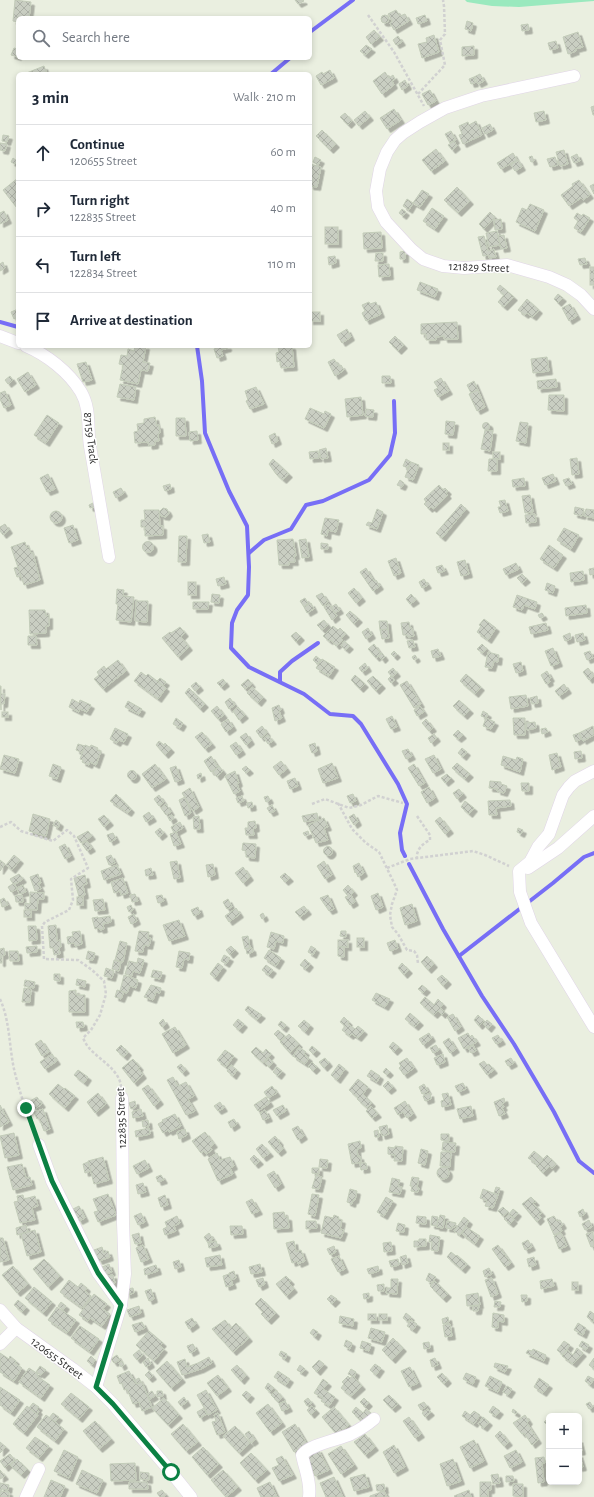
<!DOCTYPE html>
<meta charset="utf-8">
<style>
:root{--surface:#fff;--page:#f6f6f7;--text:#1f2937;--muted:#747a83;--line:#e0e1e3}
body{margin:0;font-family:"Alegreya Sans",sans-serif;background:var(--page);color:var(--text)}
.controls{position:absolute;right:12px;bottom:12px;display:grid;overflow:hidden;border-radius:6px;box-shadow:0 2px 6px #0003}
.controls button{width:36px;height:36px;display:grid;place-items:center;padding:0;border:0;border-bottom:1px solid var(--line);background:var(--surface);color:var(--text);font:20px sans-serif}
.stop{position:absolute;width:12px;height:12px;margin:-9px;border:3px solid #0b8043;border-radius:50%;background:#fff}
.stop.end{background:#0b8043;border-color:#fff;box-shadow:0 1px 4px #0008}
.list{margin:0;padding:0;list-style:none}
h2{display:flex;justify-content:space-between;align-items:center;height:52px;margin:0;padding:0 16px;font-size:17px}
h2 small{font-size:13px;font-weight:400;color:var(--muted)}
.list li{display:grid;grid-template-columns:26px 1fr auto;gap:12px;align-items:center;box-sizing:border-box;height:56px;padding:0 16px;border-top:1px solid var(--line)}
.list b{display:block;font-size:15px;white-space:nowrap}
.list p{margin:0;font-size:13px;white-space:nowrap;color:var(--muted)}
.list em{font-size:13px;font-style:normal;color:var(--muted)}
.icon{flex:none;width:22px;height:22px;fill:none;stroke:currentColor;stroke-width:2;stroke-linecap:round;stroke-linejoin:round}
.map{position:relative;flex:none;width:594px;height:1497px;overflow:hidden}
.search{position:absolute;background:var(--surface);box-shadow:0 2px 6px #0003;left:16px;top:16px;width:296px;height:44px;display:flex;align-items:center;gap:10px;box-sizing:border-box;padding:0 14px;border-radius:6px;color:var(--muted);font-size:15px}
.panel{position:absolute;background:var(--surface);box-shadow:0 2px 6px #0003;left:16px;top:72px;width:296px;height:276px;border-radius:6px}
.map>svg:first-child{display:block}
.grass{fill:#9ae9be}
.lines{fill:none;stroke-linecap:round;stroke-linejoin:round}
.stream{stroke:#776ef6;stroke-width:4}
.building{fill:url(#building-cross-hatch);stroke:#c3ccb9;filter:url(#shadow)}
.minor-casing{stroke:#e0d5e7;stroke-width:13}
.path{stroke:#d1d1d1;stroke-width:2.5;stroke-dasharray:3 2;stroke-linecap:butt}
.minor{stroke:#fff;stroke-width:12}
.route{stroke:#0b8043;stroke-width:5}
.labels{text-anchor:middle;stroke-width:3;stroke-linejoin:round;paint-order:stroke}
.street-label{font-size:12px;fill:#2e2e2e;stroke:#fff}
</style>
<div class="map">
<svg width="594" height="1497" viewBox="0 0 594 1497">
<defs>
<pattern id="building-cross-hatch" width="8" height="8" patternUnits="userSpaceOnUse"><rect width="8" height="8" fill="#c9cec2"/><path d="M0 0l8 8M0 8l8-8" fill="none" stroke="#adb1a7"/></pattern>
<filter id="shadow"><feDropShadow dx="3.5" dy="3.5" stdDeviation="0" flood-color="#0004"/></filter>
</defs>
<rect width="100%" height="100%" fill="#eaefe0"/>
<polygon class="grass" points="465,0 594,0 594,1 519,7 492,6 467,2"/>
<g class="lines">
<g class="stream">
<polyline points="310,32 353,0"/>
<polyline points="271,74 290,58"/>
<polyline points="0,322 18,327"/>
<polyline points="197,346 202,381 205,433 229,491 247,526 249,567 248,595 237,610 232,623 231,648 249,667 304,694 330,714 353,716 361,724 398,784 407,804 400,833 402,850 405,856"/>
<polyline points="249,553 264,540 291,529 306,505 323,501 369,480 390,455 395,433 394,401"/>
<polyline points="280,681 280,672 292,661 318,643"/>
<polyline points="409,864 443,929 482,996 514,1044 554,1112 579,1161 594,1173"/>
<polyline points="459,956 553,883 584,857 594,853"/>
</g>
</g>
<g class="building">
<polygon points="15,0 31,2 29,18 18,18 18,22 13,21"/>
<polygon points="295,0 303,0 304,1 298,4"/>
<polygon points="396,10 400,16 405,14 409,21 394,30 390,23 392,21 388,14"/>
<circle cx="385" cy="19" r="4"/>
<polygon points="425,15 427,21 418,24 416,18"/>
<polygon points="467,21 473,23 471,31 465,29"/>
<polygon points="528,24 529,30 522,31 521,25"/>
<polygon points="374,30 380,37 371,44 366,37"/>
<polygon points="578,32 583,47 575,49 576,51 568,54 563,37"/>
<polygon points="434,35 439,52 422,58 418,44 427,42 426,38"/>
<polygon points="398,36 402,42 396,45 393,40"/>
<polygon points="556,41 558,48 550,50 548,43"/>
<polygon points="366,45 372,49 365,55 360,51"/>
<polygon points="474,46 474,55 462,56 462,47"/>
<polygon points="14,48 18,49 18,57 11,55"/>
<polygon points="44,66 47,74 24,74"/>
<polygon points="330,70 334,78 321,85 316,76 322,72 323,74"/>
<polygon points="385,72 389,78 393,75 395,79 392,81 394,85 382,94 373,81"/>
<polygon points="480,74 484,81 478,84 474,77"/>
<polygon points="474,77 475,83 471,84 469,79"/>
<polygon points="405,80 408,86 402,90 399,84"/>
<polygon points="430,90 436,101 428,105 422,94"/>
<polygon points="594,106 594,115 593,115 591,107"/>
<polygon points="394,109 401,120 387,129 380,118"/>
<polygon points="365,111 370,117 359,126 354,120"/>
<polygon points="544,111 546,120 536,122 534,113"/>
<polygon points="345,113 352,121 348,125 340,117"/>
<polygon points="476,121 482,135 463,144 459,135 462,134 459,126 468,122 469,125"/>
<polygon points="490,124 493,130 485,134 482,128"/>
<polygon points="322,130 336,144 330,150 316,136"/>
<polygon points="451,131 456,140 450,143 445,134"/>
<polygon points="3,135 9,136 7,142 2,141"/>
<polygon points="454,141 457,146 452,150 448,145"/>
<polygon points="0,143 7,144 5,151 0,150"/>
<polygon points="436,149 445,161 431,171 422,160"/>
<polygon points="564,150 568,164 560,166 556,152"/>
<polygon points="513,153 517,160 501,169 497,163"/>
<polygon points="577,154 580,161 574,163 571,157"/>
<polygon points="532,156 534,161 531,162 529,157"/>
<polygon points="315,157 321,160 318,165 313,162"/>
<polygon points="555,157 558,165 550,167 547,159"/>
<polygon points="13,158 17,161 15,164 11,162"/>
<polygon points="518,160 522,167 515,171 511,165"/>
<polygon points="310,164 321,167 317,187 310,186"/>
<polygon points="18,178 18,208 17,208 3,190"/>
<polygon points="579,180 590,195 583,200 581,198 569,206 561,195 573,186 572,184"/>
<polygon points="594,184 594,194 590,186"/>
<polygon points="457,187 470,201 458,213 444,200"/>
<polygon points="422,190 429,194 420,207 413,203"/>
<polygon points="407,199 413,203 409,210 403,206"/>
<polygon points="530,204 544,210 535,231 516,222 522,208 527,210"/>
<polygon points="432,208 444,216 435,229 423,221"/>
<polygon points="402,209 406,212 403,216 399,213"/>
<polygon points="4,211 8,220 0,224 0,213"/>
<polygon points="490,212 495,217 484,229 479,224"/>
<polygon points="577,213 582,216 583,214 590,218 581,232 574,228 578,221 574,218"/>
<polygon points="501,219 502,229 495,230 494,220"/>
<rect x="325" y="227" width="13" height="17"/>
<polygon points="497,231 500,245 489,247 486,233"/>
<polygon points="381,232 382,248 364,249 363,233"/>
<polygon points="504,235 507,248 501,249 498,236"/>
<polygon points="484,236 488,251 494,249 496,257 489,258 489,255 483,256 478,237"/>
<polygon points="405,251 405,259 400,259 400,252"/>
<polygon points="376,253 383,253 383,261 375,261"/>
<polygon points="335,256 336,263 329,265 328,257"/>
<polygon points="585,258 587,264 580,265 578,259"/>
<polygon points="3,262 5,268 0,271 0,264"/>
<polygon points="389,264 390,276 379,277 378,265"/>
<rect x="590" y="267" width="4" height="18"/>
<polygon points="420,282 438,289 435,297 417,290"/>
<polygon points="500,285 514,297 504,307 498,302 504,295 497,289"/>
<polygon points="558,294 563,298 558,303 554,299"/>
<polygon points="527,299 539,310 533,317 527,313 525,315 518,310"/>
<polygon points="369,302 370,304 376,302 381,314 366,321 362,313 365,311 362,305"/>
<polygon points="570,304 577,316 569,321 562,308"/>
<polygon points="18,309 18,317 14,319 11,312"/>
<rect x="310" y="312" width="10" height="9"/>
<polygon points="457,322 458,339 444,339 444,336 436,337 436,340 426,340 426,334 421,334 421,324"/>
<polygon points="347,329 351,337 342,343 337,335"/>
<polygon points="395,336 404,345 398,351 389,342"/>
<polygon points="135,346 146,346 143,362 150,363 148,371 141,370 138,384 120,380 123,365 119,364 121,355 127,356 128,349 134,351"/>
<polygon points="219,346 228,346 228,348 221,350 223,356 217,358 214,349 219,347"/>
<polygon points="278,346 292,346 294,367 281,368 280,361 277,362 276,353 279,352"/>
<polygon points="547,357 549,371 533,373 531,359"/>
<polygon points="334,359 339,366 341,365 344,370 335,376 328,362"/>
<polygon points="86,362 92,380 83,382 77,364"/>
<polygon points="28,372 36,385 25,392 17,379"/>
<polygon points="10,376 13,380 8,384 5,380"/>
<polygon points="382,376 390,376 391,383 382,383"/>
<polygon points="441,378 449,391 438,397 434,390 438,388 434,382"/>
<polygon points="556,379 557,387 538,389 537,381"/>
<polygon points="474,381 478,390 471,393 467,385"/>
<polygon points="120,384 136,387 134,400 117,397"/>
<polygon points="256,387 264,404 250,409 246,401 248,400 245,391"/>
<polygon points="478,390 485,407 477,411 469,394"/>
<polygon points="5,391 11,405 4,408 0,399 0,393"/>
<polygon points="549,395 564,395 564,411 548,410"/>
<polygon points="361,397 363,415 347,417 345,399"/>
<polygon points="310,408 324,414 325,411 331,414 324,428 305,419"/>
<polygon points="366,409 374,410 373,417 365,416"/>
<polygon points="47,415 59,423 46,443 34,435"/>
<polygon points="155,417 157,426 159,425 160,433 158,434 159,441 155,441 155,445 149,446 148,442 135,443 134,432 138,431 137,424 144,423 144,419"/>
<polygon points="176,418 185,418 186,436 176,436"/>
<polygon points="446,421 455,422 453,435 445,434"/>
<polygon points="520,422 528,423 526,443 516,441"/>
<circle cx="486" cy="426" r="3.5"/>
<polygon points="485,430 493,431 490,451 481,449"/>
<polygon points="197,431 198,440 190,441 189,432"/>
<polygon points="275,433 278,441 272,444 269,436"/>
<rect x="443" y="443" width="6" height="7"/>
<polygon points="326,448 328,458 321,459 319,450"/>
<polygon points="318,451 319,458 310,459 309,452"/>
<rect x="493" y="452" width="7" height="7"/>
<polygon points="577,458 579,474 572,475 570,459"/>
<polygon points="273,459 289,474 283,480 276,474 269,464"/>
<polygon points="406,459 411,462 408,468 403,466"/>
<polygon points="489,459 497,459 497,471 488,471"/>
<polygon points="411,462 419,465 413,480 405,477"/>
<polygon points="48,474 55,489 47,492 40,478"/>
<polygon points="553,474 556,481 545,485 542,478"/>
<polygon points="524,478 525,486 513,487 512,480"/>
<polygon points="569,478 572,484 566,486 563,480"/>
<polygon points="400,480 404,483 402,487 397,485"/>
<polygon points="170,484 171,489 165,491 163,486"/>
<polygon points="439,485 443,490 445,488 448,491 446,493 448,495 433,509 431,507 429,509 424,504 426,502 424,499"/>
<polygon points="121,488 124,493 116,498 113,492"/>
<polygon points="530,495 533,512 525,513 522,496"/>
<polygon points="505,500 508,511 500,513 498,507 501,507 499,501"/>
<polygon points="93,503 94,507 90,508 89,505"/>
<polygon points="461,504 466,509 442,538 436,533"/>
<polygon points="575,507 584,509 582,516 574,514"/>
<polygon points="163,508 167,509 169,513 166,517 161,516 159,512"/>
<polygon points="377,509 383,512 377,529 366,525 368,522 372,523"/>
<polygon points="586,509 594,510 594,518 584,516"/>
<polygon points="144,510 159,510 160,526 163,526 163,535 145,536 145,527 141,527 141,520 145,520"/>
<circle cx="56" cy="517" r="6"/>
<polygon points="535,514 536,522 526,523 525,515"/>
<polygon points="325,518 339,520 336,532 328,530 327,536 321,534"/>
<polygon points="5,524 9,530 3,535 0,531 0,527"/>
<polygon points="73,525 78,540 69,543 64,528"/>
<polygon points="564,528 579,535 571,549 557,540"/>
<polygon points="208,534 210,542 204,543 202,535"/>
<polygon points="179,536 187,536 186,562 178,562"/>
<polygon points="293,539 296,556 294,556 295,562 289,562 289,565 279,565 277,540"/>
<polygon points="306,539 309,557 302,558 299,540"/>
<circle cx="148" cy="547" r="5.5"/>
<polygon points="25,542 27,548 29,547 31,553 33,553 40,580 24,585 11,547"/>
<polygon points="321,543 328,544 328,549 321,549"/>
<polygon points="549,545 563,555 554,568 540,559"/>
<polygon points="396,558 401,573 394,576 388,561"/>
<polygon points="465,560 469,574 461,576 457,562"/>
<polygon points="516,563 519,569 506,575 503,569"/>
<polygon points="442,565 445,571 438,573 436,567"/>
<polygon points="18,567 21,576 17,577 14,568"/>
<polygon points="366,568 374,581 376,580 380,586 373,591 360,572"/>
<polygon points="594,568 594,574 590,575 589,569"/>
<polygon points="583,571 584,580 571,582 570,573"/>
<polygon points="522,574 527,579 522,583 517,578"/>
<polygon points="224,577 226,584 218,586 216,579"/>
<polygon points="424,579 428,585 422,588 419,582"/>
<rect x="188" y="582" width="8" height="13"/>
<polygon points="547,583 555,586 553,593 545,590"/>
<polygon points="354,588 362,598 356,603 348,593"/>
<polygon points="117,589 124,590 123,596 134,597 131,622 116,620 118,604 116,604"/>
<polygon points="322,593 328,602 323,606 316,596"/>
<polygon points="212,594 220,595 219,603 211,602"/>
<polygon points="411,594 416,600 410,604 406,599"/>
<polygon points="517,595 537,602 535,609 524,605 522,610 513,607"/>
<polygon points="305,598 308,603 304,607 300,601"/>
<polygon points="136,601 148,601 147,622 135,621"/>
<polygon points="193,602 209,602 208,609 193,609"/>
<polygon points="311,603 314,609 307,613 304,607"/>
<polygon points="329,604 337,616 332,620 324,607"/>
<polygon points="336,604 340,610 335,613 331,607"/>
<polygon points="586,605 587,613 566,616 565,608"/>
<polygon points="29,610 45,610 46,616 49,615 49,626 46,626 46,633 30,634"/>
<polygon points="350,611 359,619 354,624 346,615"/>
<polygon points="542,613 544,616 540,618 538,615"/>
<polygon points="484,619 496,628 488,640 477,632 481,626 479,625"/>
<polygon points="324,620 328,625 322,630 317,625"/>
<polygon points="379,621 387,621 388,629 380,630"/>
<polygon points="409,622 410,628 412,628 414,636 408,637 407,635 403,635 401,623"/>
<polygon points="546,623 548,630 531,634 529,627"/>
<polygon points="333,626 338,630 340,628 346,634 341,638 343,640 336,646 331,640 329,641 323,636"/>
<polygon points="180,627 185,633 181,637 189,647 178,657 162,638 170,632 171,633"/>
<polygon points="368,628 372,635 366,639 362,632"/>
<polygon points="388,629 389,638 382,639 380,630"/>
<polygon points="296,632 301,637 296,642 291,636"/>
<polygon points="570,633 571,639 565,641 563,636"/>
<polygon points="583,633 585,640 577,642 575,635"/>
<polygon points="28,636 36,636 37,645 28,645"/>
<polygon points="413,640 415,647 409,648 407,641"/>
<polygon points="344,641 350,646 346,650 341,646"/>
<polygon points="374,644 381,654 376,658 368,649"/>
<polygon points="482,644 487,649 482,653 477,649"/>
<polygon points="553,648 559,663 551,666 545,651"/>
<polygon points="438,649 441,656 433,658 431,651"/>
<polygon points="394,651 397,654 394,657 391,654"/>
<polygon points="590,651 593,658 587,660 584,653"/>
<polygon points="488,652 499,655 498,662 494,661 492,668 485,667"/>
<polygon points="382,653 385,657 382,660 379,656"/>
<polygon points="415,655 417,658 414,660 412,657"/>
<polygon points="316,656 321,660 317,664 313,660"/>
<polygon points="322,659 335,667 329,676 316,668"/>
<polygon points="118,660 126,671 103,689 94,679 99,675 97,672 104,666 106,669"/>
<polygon points="521,662 523,671 516,673 513,664"/>
<polygon points="365,663 368,668 362,672 359,668"/>
<polygon points="393,668 397,673 392,677 388,672"/>
<polygon points="588,668 594,676 589,680 583,672"/>
<polygon points="547,671 551,678 549,679 550,682 546,684 541,675"/>
<polygon points="141,672 146,676 148,674 166,688 158,699 134,681"/>
<polygon points="466,674 481,687 475,694 460,681"/>
<polygon points="355,675 365,684 360,689 351,680"/>
<polygon points="373,676 382,685 376,691 367,681"/>
<polygon points="391,676 395,680 391,683 388,679"/>
<polygon points="160,678 166,682 163,686 157,681"/>
<polygon points="223,679 226,683 221,687 217,683"/>
<polygon points="248,679 252,684 245,689 241,685"/>
<polygon points="407,681 421,704 414,708 400,685"/>
<polygon points="196,682 200,687 195,691 191,686"/>
<polygon points="564,684 568,690 559,696 555,691"/>
<polygon points="0,686 1,686 1,694 5,694 4,704 1,704 1,710"/>
<polygon points="252,687 263,697 258,703 247,693"/>
<polygon points="189,688 205,704 200,709 185,693"/>
<polygon points="526,695 528,706 511,709 509,697"/>
<polygon points="537,696 538,703 532,704 530,698"/>
<polygon points="230,698 235,705 229,709 225,702"/>
<polygon points="72,699 79,703 80,700 91,705 87,712 80,709 79,712 69,707"/>
<polygon points="459,700 470,710 464,716 453,706"/>
<polygon points="128,701 142,709 139,714 125,707"/>
<polygon points="279,705 281,710 279,711 282,718 275,721 272,708"/>
<polygon points="217,706 224,715 218,719 211,711"/>
<polygon points="420,706 424,712 417,716 414,710"/>
<polygon points="238,707 245,715 239,720 233,711"/>
<polygon points="483,711 488,714 486,718 481,716"/>
<rect x="2" y="712" width="6" height="5"/>
<polygon points="392,716 397,727 391,729 386,719"/>
<polygon points="176,718 183,723 180,728 173,724"/>
<polygon points="486,718 495,722 491,729 483,726"/>
<polygon points="513,718 525,718 525,735 514,735"/>
<polygon points="228,719 233,727 226,732 221,724"/>
<polygon points="426,719 433,728 429,731 422,723"/>
<polygon points="535,722 536,728 527,730 526,723"/>
<polygon points="262,726 267,733 261,738 256,731"/>
<polygon points="593,726 594,735 583,741 579,733"/>
<polygon points="115,728 128,734 124,742 119,740 117,743 110,739"/>
<polygon points="546,728 548,732 542,734 541,729"/>
<polygon points="458,730 463,735 458,739 453,735"/>
<polygon points="202,732 212,744 205,749 195,737"/>
<polygon points="246,733 251,741 246,745 240,737"/>
<polygon points="579,733 581,739 576,742 573,735"/>
<polygon points="434,734 437,738 431,743 428,738"/>
<polygon points="268,735 273,741 268,744 264,738"/>
<polygon points="159,741 164,745 165,743 171,749 165,755 156,745"/>
<polygon points="236,742 242,751 236,755 230,746"/>
<polygon points="315,743 317,751 312,753 309,745"/>
<polygon points="78,744 85,746 83,753 76,750"/>
<polygon points="85,745 90,747 91,745 98,748 97,750 101,751 96,765 90,762 89,765 82,762 83,760 80,759"/>
<polygon points="462,748 467,752 463,757 458,753"/>
<polygon points="408,749 412,756 406,759 402,751"/>
<polygon points="581,751 582,758 575,759 574,752"/>
<polygon points="557,753 561,767 552,770 549,755"/>
<polygon points="4,755 19,759 15,773 0,769"/>
<polygon points="434,755 441,769 433,773 425,759"/>
<polygon points="211,756 218,767 211,772 204,761"/>
<polygon points="503,756 516,760 517,757 523,759 520,772 501,765"/>
<polygon points="281,761 287,769 279,775 273,767"/>
<polygon points="332,763 338,778 323,783 318,769"/>
<polygon points="457,763 470,774 465,779 452,768"/>
<polygon points="53,764 61,767 57,779 49,776"/>
<polygon points="155,764 166,779 152,788 142,774"/>
<polygon points="414,764 425,783 419,786 408,768"/>
<polygon points="176,766 181,780 175,782 170,768"/>
<polygon points="219,766 223,771 217,777 213,772"/>
<polygon points="246,766 250,770 246,773 242,769"/>
<circle cx="132" cy="775" r="4.5"/>
<polygon points="235,771 239,783 237,784 240,791 234,794 225,776"/>
<polygon points="201,773 202,777 198,779 197,775"/>
<polygon points="447,774 451,778 445,783 441,778"/>
<polygon points="295,778 298,786 290,789 287,781"/>
<polygon points="490,781 501,782 501,784 507,786 504,793 497,791 498,789 489,788"/>
<polygon points="521,783 529,783 529,791 522,791"/>
<polygon points="429,787 435,798 427,803 421,792"/>
<polygon points="190,788 199,807 193,811 182,793"/>
<polygon points="459,789 463,794 457,799 453,793"/>
<polygon points="116,794 131,809 128,813 110,801"/>
<polygon points="353,794 356,801 350,803 347,796"/>
<polygon points="159,795 164,802 159,806 154,799"/>
<polygon points="242,796 244,801 238,803 236,798"/>
<polygon points="268,796 270,800 266,802 264,797"/>
<polygon points="185,797 191,813 185,816 179,800"/>
<polygon points="510,800 511,806 496,808 497,815 489,815 488,801"/>
<polygon points="465,801 474,808 469,814 461,807"/>
<polygon points="252,802 253,807 248,808 247,803"/>
<polygon points="166,804 171,812 166,815 161,808"/>
<polygon points="272,805 275,811 270,813 267,808"/>
<polygon points="149,812 153,818 146,822 143,816"/>
<polygon points="317,813 318,819 304,822 302,816"/>
<polygon points="33,814 50,819 46,836 29,831"/>
<polygon points="354,814 358,822 354,825 349,817"/>
<polygon points="104,815 110,822 104,827 98,819"/>
<polygon points="172,815 174,818 170,821 168,817"/>
<polygon points="199,816 200,829 194,829 193,817"/>
<polygon points="440,817 450,830 445,834 435,821"/>
<polygon points="324,818 328,827 324,828 328,840 316,843 308,825"/>
<polygon points="56,820 60,823 58,828 53,825"/>
<polygon points="255,821 256,828 253,829 254,835 246,835 245,828 248,828 248,822"/>
<polygon points="180,822 183,828 174,833 171,827"/>
<polygon points="160,828 164,833 159,837 155,832"/>
<polygon points="518,828 523,830 521,834 517,832"/>
<polygon points="88,831 92,836 81,843 77,837"/>
<polygon points="308,831 309,834 305,836 303,833"/>
<polygon points="176,832 181,844 174,846 170,834"/>
<polygon points="113,833 116,839 110,842 107,835"/>
<polygon points="87,841 92,848 87,851 82,844"/>
<polygon points="243,843 256,844 255,858 246,857 246,851 242,850"/>
<polygon points="65,844 71,856 65,859 59,847"/>
<circle cx="328" cy="851" r="4.5"/>
<polygon points="14,855 20,860 12,870 6,865"/>
<polygon points="111,855 115,863 109,865 106,857"/>
<polygon points="0,860 5,864 0,871"/>
<polygon points="177,861 180,878 174,879 170,862"/>
<polygon points="324,861 332,875 325,879 317,866"/>
<polygon points="359,863 364,873 358,877 356,872 355,873 353,866"/>
<polygon points="213,864 215,875 208,877 206,865"/>
<polygon points="117,865 121,874 104,880 101,871"/>
<polygon points="243,867 250,877 243,883 235,873"/>
<polygon points="151,868 153,875 146,876 145,870"/>
<polygon points="285,873 290,878 285,882 280,877"/>
<polygon points="19,874 23,879 14,885 10,879"/>
<polygon points="38,874 41,883 38,883 41,889 35,891 30,877"/>
<polygon points="85,875 87,884 83,885 85,895 79,897 74,878"/>
<polygon points="123,878 128,893 121,895 120,891 114,893 111,882"/>
<polygon points="14,883 17,889 11,892 8,887"/>
<polygon points="23,885 26,892 19,894 17,888"/>
<polygon points="348,885 354,892 351,895 355,902 350,905 345,897 348,896 343,890"/>
<polygon points="30,892 44,893 44,899 38,899 37,910 25,909 25,903 30,904"/>
<polygon points="378,893 383,907 376,910 371,896"/>
<polygon points="135,894 138,901 132,902 130,895"/>
<polygon points="22,895 23,902 16,902 15,896"/>
<polygon points="162,895 164,901 158,903 156,896"/>
<polygon points="328,895 334,909 329,911 320,898"/>
<rect x="77" y="897" width="6" height="8"/>
<polygon points="4,898 8,905 2,907 0,900"/>
<polygon points="103,899 105,910 95,911 93,900"/>
<polygon points="228,899 232,907 227,909 223,902"/>
<polygon points="412,904 417,921 405,925 400,908"/>
<polygon points="131,905 133,910 129,912 127,907"/>
<polygon points="304,906 308,911 300,917 295,912"/>
<polygon points="198,907 200,913 194,916 191,910"/>
<polygon points="236,908 240,914 229,922 225,916"/>
<rect x="24" y="910" width="7" height="7"/>
<polygon points="263,913 265,917 262,919 260,915"/>
<polygon points="134,914 137,921 131,924 128,917"/>
<polygon points="110,916 111,922 103,924 104,929 100,930 99,928 95,929 92,918 98,917 98,918"/>
<polygon points="179,920 185,936 169,941 163,925"/>
<polygon points="56,925 57,941 60,940 61,947 59,948 60,954 54,955 53,948 50,948 48,926"/>
<polygon points="28,926 36,926 37,940 29,941"/>
<polygon points="80,931 82,944 75,946 74,943 68,944 67,937 73,936 72,932"/>
<polygon points="139,931 149,932 148,938 151,938 149,946 144,945 143,952 135,951"/>
<polygon points="341,931 346,931 346,937 340,936"/>
<polygon points="271,932 284,936 283,943 276,941 274,949 267,947"/>
<polygon points="248,936 250,948 245,949 242,937"/>
<rect x="357" y="938" width="7" height="9"/>
<rect x="338" y="940" width="10" height="7"/>
<polygon points="395,940 398,948 390,951 387,943"/>
<polygon points="120,941 127,943 123,962 115,960"/>
<polygon points="37,946 37,952 27,953 26,947"/>
<polygon points="231,946 235,950 230,955 226,950"/>
<polygon points="311,946 316,949 313,955 308,952"/>
<polygon points="338,947 344,947 344,957 338,956"/>
<polygon points="4,948 5,955 2,956 2,963 0,963 0,949"/>
<polygon points="250,948 252,948 253,952 247,954 246,949"/>
<polygon points="269,950 281,958 276,966 264,958"/>
<polygon points="9,951 18,951 19,961 10,961"/>
<polygon points="88,951 95,953 93,960 86,959"/>
<polygon points="179,951 190,953 189,960 184,959 182,968 176,967"/>
<polygon points="224,955 230,958 226,964 221,961"/>
<polygon points="427,956 434,964 428,970 421,962"/>
<polygon points="138,958 144,960 140,973 133,971 132,976 125,974 129,961 137,963"/>
<polygon points="305,959 310,964 306,969 300,965"/>
<polygon points="114,960 121,962 119,971 112,969"/>
<polygon points="218,963 223,967 215,978 210,974"/>
<polygon points="402,963 409,970 404,975 398,968"/>
<polygon points="266,965 273,970 269,975 262,970"/>
<polygon points="106,968 114,971 112,978 104,976"/>
<polygon points="153,970 162,972 160,979 151,977"/>
<polygon points="54,974 60,974 60,981 54,980"/>
<polygon points="124,975 138,980 136,988 130,986 127,993 120,991"/>
<polygon points="442,975 448,981 443,986 437,979"/>
<polygon points="77,979 86,981 85,987 76,985"/>
<polygon points="25,980 35,982 34,988 24,986"/>
<polygon points="151,985 161,988 160,993 156,992 153,1000 144,997"/>
<polygon points="422,985 427,989 423,993 418,989"/>
<polygon points="24,988 31,989 30,1002 22,1002"/>
<polygon points="76,990 76,995 85,995 85,1012 69,1012 69,991"/>
<polygon points="117,990 124,992 121,999 115,997"/>
<polygon points="376,993 390,999 385,1007 372,1000"/>
<polygon points="425,997 434,1005 438,999 443,1004 440,1008 445,1012 442,1015 438,1011 434,1015 420,1003"/>
<polygon points="248,1006 262,1015 257,1020 245,1010"/>
<polygon points="410,1013 420,1022 415,1027 405,1019"/>
<polygon points="453,1014 461,1027 455,1031 447,1017"/>
<polygon points="478,1015 484,1021 479,1026 474,1020"/>
<polygon points="344,1017 349,1022 348,1024 355,1029 358,1026 364,1031 358,1038 352,1034 350,1036 342,1030 345,1026 340,1022"/>
<polygon points="163,1019 166,1024 162,1027 159,1023"/>
<polygon points="238,1019 244,1024 239,1030 233,1025"/>
<polygon points="304,1020 310,1025 305,1032 298,1026"/>
<polygon points="487,1020 492,1024 488,1029 483,1024"/>
<polygon points="281,1021 286,1025 283,1029 278,1025"/>
<polygon points="76,1022 83,1022 84,1027 77,1028"/>
<polygon points="175,1027 186,1045 173,1053 162,1034"/>
<polygon points="278,1030 285,1036 281,1041 274,1034"/>
<polygon points="429,1033 432,1038 423,1045 419,1039"/>
<polygon points="468,1033 470,1037 472,1035 477,1042 464,1049 458,1038"/>
<polygon points="289,1034 299,1044 290,1053 280,1042"/>
<polygon points="498,1035 502,1041 496,1044 492,1038"/>
<polygon points="449,1038 456,1049 450,1053 443,1042"/>
<polygon points="41,1040 49,1052 42,1056 35,1044"/>
<polygon points="393,1042 399,1047 394,1052 389,1047"/>
<polygon points="121,1045 128,1052 124,1057 116,1050"/>
<polygon points="436,1045 439,1050 433,1053 430,1048"/>
<polygon points="473,1045 476,1051 471,1053 468,1048"/>
<polygon points="312,1046 317,1050 313,1054 309,1050"/>
<polygon points="256,1047 263,1053 266,1049 271,1054 263,1063 251,1052"/>
<polygon points="299,1047 306,1052 304,1054 309,1058 305,1064 293,1056"/>
<polygon points="225,1050 234,1056 226,1067 217,1060"/>
<polygon points="52,1054 57,1061 45,1069 40,1062"/>
<polygon points="443,1054 445,1062 437,1065 434,1058"/>
<polygon points="269,1058 273,1062 269,1067 265,1063"/>
<polygon points="325,1058 329,1063 324,1068 319,1062"/>
<polygon points="407,1058 414,1068 404,1075 399,1068 401,1066 399,1063"/>
<polygon points="511,1058 514,1063 508,1066 505,1061"/>
<polygon points="133,1059 140,1067 138,1068 143,1075 134,1083 122,1068"/>
<polygon points="484,1061 487,1065 489,1064 494,1070 487,1075 479,1064"/>
<polygon points="312,1062 317,1067 313,1071 308,1066"/>
<polygon points="181,1064 186,1070 182,1073 177,1067"/>
<polygon points="339,1064 345,1069 337,1080 331,1075"/>
<polygon points="231,1065 237,1070 233,1076 227,1071"/>
<polygon points="277,1067 282,1071 278,1076 273,1072"/>
<polygon points="386,1068 390,1072 387,1075 383,1072"/>
<polygon points="78,1070 88,1077 84,1083 74,1075"/>
<polygon points="371,1070 380,1076 377,1082 367,1076"/>
<polygon points="173,1077 178,1086 186,1082 194,1096 188,1099 195,1111 186,1115 167,1080"/>
<polygon points="358,1079 368,1087 363,1094 372,1103 367,1108 357,1099 358,1098 349,1090"/>
<polygon points="388,1081 393,1087 388,1091 383,1086"/>
<polygon points="463,1083 466,1089 458,1092 455,1086"/>
<polygon points="58,1084 64,1089 65,1088 75,1096 65,1108 49,1094"/>
<polygon points="424,1084 428,1091 422,1094 419,1087"/>
<polygon points="148,1085 160,1101 154,1106 142,1089"/>
<polygon points="272,1086 277,1093 268,1098 264,1092"/>
<polygon points="98,1093 106,1104 95,1113 87,1102"/>
<polygon points="430,1093 431,1099 425,1101 423,1096"/>
<polygon points="448,1093 451,1105 442,1107 441,1101 444,1100 442,1094"/>
<polygon points="37,1097 42,1104 35,1109 30,1101"/>
<polygon points="266,1097 270,1103 258,1111 254,1105"/>
<polygon points="504,1098 505,1102 502,1104 504,1107 502,1108 505,1114 499,1116 494,1102"/>
<polygon points="135,1101 136,1107 131,1109 129,1103"/>
<polygon points="405,1101 413,1114 407,1118 403,1112 398,1115 394,1108"/>
<polygon points="220,1102 224,1108 218,1111 214,1106"/>
<polygon points="0,1105 9,1122 0,1127"/>
<polygon points="283,1105 286,1111 277,1116 273,1110"/>
<polygon points="371,1106 378,1114 372,1118 366,1111"/>
<polygon points="471,1106 473,1116 460,1119 457,1109"/>
<polygon points="43,1109 50,1129 44,1131 39,1118 37,1119 34,1112"/>
<polygon points="141,1109 143,1116 133,1118 132,1112"/>
<polygon points="265,1110 269,1118 263,1120 260,1113"/>
<polygon points="175,1114 181,1126 169,1132 168,1130 163,1133 158,1124 163,1121 162,1120"/>
<polygon points="234,1119 237,1124 231,1128 228,1122"/>
<polygon points="148,1120 149,1126 143,1127 142,1121"/>
<polygon points="387,1125 389,1134 382,1136 379,1127"/>
<polygon points="298,1126 304,1136 298,1140 292,1129"/>
<polygon points="149,1128 150,1134 136,1137 135,1131"/>
<polygon points="185,1129 187,1135 179,1139 177,1132"/>
<polygon points="378,1130 379,1137 375,1137 374,1131"/>
<polygon points="205,1132 214,1144 210,1147 212,1150 206,1154 204,1151 201,1153 192,1141"/>
<polygon points="14,1133 19,1155 5,1158 0,1136"/>
<polygon points="441,1134 449,1134 449,1141 441,1140"/>
<polygon points="275,1136 280,1142 279,1143 283,1149 278,1153 268,1142"/>
<polygon points="360,1141 361,1148 357,1149 358,1157 360,1156 361,1162 352,1164 348,1144"/>
<polygon points="443,1142 456,1143 455,1152 442,1150"/>
<polygon points="262,1144 270,1153 263,1158 256,1149"/>
<polygon points="395,1146 403,1147 402,1161 394,1161 395,1155 388,1154 388,1147 395,1148"/>
<polygon points="421,1149 428,1151 425,1165 418,1163"/>
<polygon points="534,1151 540,1156 534,1162 528,1158"/>
<polygon points="441,1152 451,1152 450,1167 440,1166"/>
<polygon points="217,1153 220,1160 230,1157 234,1166 230,1168 233,1174 218,1181 208,1159"/>
<polygon points="254,1155 260,1161 255,1165 250,1159"/>
<polygon points="547,1155 556,1164 552,1169 550,1166 543,1173 536,1166"/>
<polygon points="540,1156 543,1160 537,1165 534,1162"/>
<polygon points="103,1157 109,1180 94,1184 88,1161"/>
<polygon points="320,1159 328,1160 327,1168 319,1167"/>
<polygon points="145,1160 149,1168 137,1174 133,1166"/>
<polygon points="88,1162 91,1171 85,1173 83,1164"/>
<polygon points="360,1163 366,1163 367,1169 361,1170"/>
<polygon points="22,1164 26,1178 30,1177 32,1185 13,1190 7,1167"/>
<circle cx="443" cy="1173" r="6"/>
<polygon points="312,1168 319,1168 319,1174 312,1173"/>
<polygon points="274,1171 281,1184 275,1188 267,1175"/>
<polygon points="161,1175 164,1180 158,1182 156,1177"/>
<polygon points="316,1175 322,1177 319,1189 312,1188"/>
<polygon points="412,1177 419,1178 417,1187 419,1188 418,1192 411,1191 412,1186 410,1186"/>
<polygon points="392,1178 400,1180 398,1186 402,1187 400,1194 389,1192"/>
<polygon points="143,1183 146,1192 138,1194 136,1185"/>
<polygon points="496,1187 500,1188 498,1195 494,1193"/>
<polygon points="350,1189 357,1191 355,1200 353,1200 352,1204 347,1202"/>
<polygon points="483,1189 498,1195 493,1208 485,1206 487,1201 480,1198"/>
<polygon points="108,1194 116,1215 98,1222 94,1212 98,1211 93,1199"/>
<polygon points="312,1194 319,1195 315,1216 308,1214"/>
<polygon points="23,1195 24,1199 35,1196 38,1206 32,1208 35,1220 20,1223 14,1202 18,1201 17,1196"/>
<polygon points="165,1195 168,1205 161,1207 158,1198"/>
<polygon points="386,1197 393,1201 384,1216 377,1212"/>
<polygon points="531,1197 536,1202 533,1203 542,1213 539,1215 541,1218 537,1222 522,1204"/>
<polygon points="252,1199 259,1211 252,1214 246,1202"/>
<polygon points="79,1206 85,1218 79,1221 73,1209"/>
<polygon points="503,1207 508,1212 503,1216 498,1211"/>
<polygon points="513,1209 518,1213 514,1218 509,1214"/>
<polygon points="583,1209 585,1214 580,1217 578,1212"/>
<polygon points="284,1212 285,1217 288,1217 289,1228 274,1229 273,1213"/>
<polygon points="141,1213 145,1222 138,1225 134,1216"/>
<polygon points="509,1214 514,1220 510,1224 504,1219"/>
<polygon points="334,1215 339,1217 338,1219 342,1220 340,1229 344,1230 341,1238 321,1233 325,1216 333,1218"/>
<polygon points="440,1215 445,1216 443,1228 436,1227 438,1219 439,1220"/>
<polygon points="177,1216 180,1223 174,1226 176,1231 165,1235 163,1229 167,1227 165,1222"/>
<polygon points="417,1216 426,1217 426,1224 416,1223"/>
<polygon points="432,1216 438,1217 437,1226 431,1225"/>
<polygon points="554,1216 557,1221 560,1220 563,1225 560,1227 562,1231 554,1235 547,1219"/>
<polygon points="464,1217 469,1221 460,1235 454,1231"/>
<polygon points="589,1220 592,1227 585,1230 582,1224"/>
<polygon points="306,1221 316,1221 317,1228 306,1229"/>
<polygon points="447,1221 456,1223 455,1227 452,1227 452,1229 446,1228"/>
<polygon points="398,1223 405,1225 404,1232 396,1231"/>
<polygon points="26,1225 28,1232 17,1235 16,1228"/>
<polygon points="230,1226 242,1226 243,1234 231,1235"/>
<polygon points="466,1227 480,1236 475,1244 462,1234"/>
<polygon points="35,1230 41,1252 27,1256 21,1234"/>
<polygon points="593,1232 594,1246 591,1247 586,1234"/>
<polygon points="139,1233 141,1243 135,1244 132,1235"/>
<polygon points="209,1233 213,1239 208,1243 204,1237"/>
<polygon points="561,1233 567,1246 559,1249 554,1236"/>
<polygon points="430,1235 440,1237 438,1251 431,1250 432,1242 429,1242"/>
<polygon points="0,1238 3,1238 9,1260 0,1262"/>
<polygon points="419,1239 426,1239 426,1246 414,1247 414,1241 419,1241"/>
<polygon points="528,1240 532,1247 525,1250 522,1243"/>
<polygon points="216,1241 218,1246 209,1248 208,1243"/>
<polygon points="294,1241 296,1252 301,1250 305,1261 298,1264 297,1261 292,1263 286,1243"/>
<polygon points="391,1242 392,1251 384,1252 383,1243"/>
<polygon points="143,1245 149,1259 141,1262 136,1248"/>
<polygon points="498,1245 511,1263 505,1267 492,1249"/>
<polygon points="334,1246 336,1252 330,1255 327,1249"/>
<polygon points="102,1247 104,1253 108,1251 110,1257 99,1261 94,1250"/>
<polygon points="451,1252 456,1256 457,1255 467,1264 462,1270 447,1257"/>
<polygon points="220,1255 222,1265 207,1267 205,1258"/>
<polygon points="406,1255 408,1263 402,1265 400,1257"/>
<polygon points="339,1256 345,1269 338,1272 331,1259"/>
<polygon points="534,1257 536,1265 529,1267 527,1259"/>
<polygon points="44,1259 60,1276 48,1287 33,1269"/>
<polygon points="398,1259 399,1265 391,1267 389,1261"/>
<polygon points="179,1260 181,1267 175,1269 173,1262"/>
<polygon points="109,1264 112,1272 106,1274 102,1267"/>
<polygon points="260,1264 262,1272 251,1274 249,1267"/>
<polygon points="156,1265 158,1271 145,1275 144,1269"/>
<polygon points="13,1266 28,1284 17,1293 2,1275"/>
<polygon points="378,1266 379,1271 369,1274 367,1269"/>
<polygon points="489,1268 492,1274 485,1277 483,1271"/>
<polygon points="234,1271 236,1278 231,1280 229,1273"/>
<polygon points="429,1273 436,1277 432,1283 426,1280"/>
<polygon points="229,1274 233,1285 226,1287 223,1276"/>
<polygon points="113,1275 115,1283 109,1285 107,1276"/>
<polygon points="286,1276 291,1281 289,1283 294,1289 286,1296 276,1284"/>
<polygon points="263,1278 265,1284 259,1287 256,1280"/>
<polygon points="492,1278 498,1294 491,1297 485,1280"/>
<polygon points="391,1279 398,1279 397,1294 386,1293 387,1288 391,1288"/>
<polygon points="552,1279 554,1286 541,1289 540,1281"/>
<polygon points="69,1280 78,1287 81,1283 87,1288 85,1291 91,1296 82,1308 60,1292"/>
<polygon points="435,1281 448,1294 443,1299 430,1286"/>
<rect x="572" y="1282" width="6" height="8"/>
<polygon points="384,1284 384,1291 378,1291 377,1285"/>
<polygon points="34,1287 52,1302 43,1313 25,1298"/>
<polygon points="133,1288 134,1293 127,1295 126,1289"/>
<polygon points="151,1289 154,1299 149,1301 145,1291"/>
<polygon points="369,1293 369,1298 364,1299 363,1294"/>
<polygon points="478,1293 480,1305 467,1306 466,1295"/>
<polygon points="94,1294 107,1304 103,1309 110,1314 102,1326 90,1318 88,1321 79,1315"/>
<polygon points="331,1295 337,1299 332,1304 327,1299"/>
<polygon points="521,1295 527,1295 527,1301 522,1302"/>
<polygon points="261,1298 276,1313 268,1321 261,1314 263,1312 255,1304"/>
<polygon points="18,1300 26,1307 22,1312 14,1305"/>
<polygon points="495,1301 501,1302 500,1307 494,1307"/>
<polygon points="61,1302 66,1306 63,1310 58,1306"/>
<polygon points="139,1306 141,1313 130,1317 127,1310"/>
<polygon points="473,1306 479,1306 478,1311 473,1311"/>
<polygon points="57,1307 76,1320 67,1333 48,1320"/>
<polygon points="590,1311 594,1314 593,1322 587,1317"/>
<polygon points="406,1313 411,1317 408,1322 403,1318"/>
<polygon points="493,1313 504,1315 504,1322 498,1321 498,1328 492,1327"/>
<rect x="368" y="1314" width="8" height="6"/>
<rect x="379" y="1314" width="8" height="6"/>
<polygon points="340,1316 354,1319 353,1326 339,1323"/>
<polygon points="448,1317 449,1322 443,1324 442,1319"/>
<polygon points="192,1318 196,1324 189,1329 185,1322"/>
<polygon points="225,1320 231,1328 236,1323 249,1338 233,1352 212,1329"/>
<polygon points="411,1320 417,1324 413,1330 407,1326"/>
<polygon points="142,1322 145,1328 135,1332 132,1325"/>
<polygon points="578,1323 586,1328 583,1335 574,1330"/>
<polygon points="450,1324 452,1336 445,1337 443,1325"/>
<polygon points="80,1326 99,1339 90,1352 71,1338"/>
<polygon points="371,1328 385,1332 382,1342 368,1338"/>
<polygon points="313,1329 318,1332 315,1337 310,1333"/>
<polygon points="149,1331 163,1343 160,1346 164,1349 154,1361 136,1345"/>
<polygon points="393,1338 403,1348 392,1360 382,1350"/>
<polygon points="346,1340 352,1343 350,1349 344,1346"/>
<polygon points="362,1341 371,1344 369,1351 360,1348"/>
<polygon points="564,1341 570,1345 563,1355 557,1350"/>
<polygon points="582,1341 589,1345 586,1350 579,1346"/>
<polygon points="429,1342 430,1348 424,1349 423,1343"/>
<polygon points="193,1344 196,1350 190,1353 187,1346"/>
<polygon points="577,1348 583,1353 573,1364 562,1356 567,1350 573,1355"/>
<polygon points="533,1349 546,1355 544,1361 526,1353 528,1350 532,1351"/>
<polygon points="139,1350 143,1355 137,1360 133,1355"/>
<polygon points="281,1351 287,1354 285,1359 279,1355"/>
<polygon points="0,1353 9,1359 10,1356 16,1361 15,1363 22,1368 14,1381 0,1372"/>
<polygon points="117,1355 120,1360 114,1363 111,1359"/>
<polygon points="91,1356 95,1360 92,1365 87,1361"/>
<polygon points="209,1357 212,1363 201,1369 182,1375 177,1362 185,1359 187,1367 198,1363"/>
<polygon points="148,1358 151,1364 146,1367 143,1362"/>
<polygon points="435,1358 438,1365 432,1367 430,1360"/>
<polygon points="594,1358 594,1369 589,1365"/>
<polygon points="319,1360 324,1364 317,1372 312,1367"/>
<polygon points="122,1361 124,1365 121,1367 119,1363"/>
<polygon points="167,1361 182,1379 171,1388 156,1371"/>
<polygon points="495,1363 508,1366 505,1372 494,1367"/>
<polygon points="375,1364 381,1368 376,1375 370,1370"/>
<polygon points="237,1365 246,1375 241,1381 231,1370"/>
<polygon points="300,1365 305,1369 302,1373 297,1370"/>
<polygon points="40,1366 46,1370 41,1375 36,1372"/>
<polygon points="410,1367 418,1383 409,1387 401,1371"/>
<polygon points="29,1368 38,1374 37,1376 50,1385 41,1398 19,1382"/>
<polygon points="351,1369 356,1372 354,1377 348,1374"/>
<polygon points="129,1371 136,1384 142,1382 152,1407 142,1411 139,1402 133,1404 127,1389 124,1390 122,1383 120,1384 117,1376"/>
<polygon points="149,1371 153,1376 149,1379 145,1375"/>
<polygon points="278,1371 290,1379 286,1385 274,1377"/>
<polygon points="442,1373 448,1380 444,1384 437,1377"/>
<polygon points="466,1373 476,1377 473,1384 463,1379"/>
<polygon points="218,1375 228,1388 217,1396 207,1383"/>
<polygon points="348,1376 350,1378 353,1376 362,1386 351,1396 341,1388 344,1384 342,1382"/>
<polygon points="490,1376 502,1382 498,1392 485,1386"/>
<polygon points="588,1376 594,1379 590,1385 585,1381"/>
<polygon points="139,1378 141,1382 137,1384 135,1380"/>
<polygon points="539,1378 549,1385 543,1393 534,1387"/>
<polygon points="323,1379 328,1383 323,1389 335,1397 329,1406 321,1401 323,1398 314,1393"/>
<polygon points="268,1383 274,1388 270,1392 265,1388"/>
<polygon points="507,1386 512,1389 508,1395 503,1392"/>
<polygon points="0,1387 20,1400 11,1413 0,1405"/>
<polygon points="206,1390 217,1410 208,1415 197,1395"/>
<polygon points="276,1390 282,1397 278,1402 271,1395"/>
<polygon points="152,1391 155,1396 150,1399 147,1394"/>
<polygon points="157,1391 162,1391 163,1396 157,1397"/>
<polygon points="246,1391 251,1395 247,1400 242,1395"/>
<polygon points="71,1393 89,1407 79,1419 61,1404"/>
<polygon points="389,1395 398,1404 392,1409 383,1400"/>
<polygon points="184,1397 187,1402 181,1406 178,1402"/>
<polygon points="164,1398 179,1415 168,1425 152,1408"/>
<polygon points="308,1398 312,1403 307,1406 304,1401"/>
<polygon points="364,1398 369,1403 365,1407 360,1402"/>
<polygon points="285,1401 289,1408 282,1411 279,1404"/>
<polygon points="424,1402 427,1406 421,1410 418,1405"/>
<polygon points="590,1402 593,1407 589,1409 586,1404"/>
<polygon points="33,1403 39,1407 37,1409 39,1411 37,1414 29,1408"/>
<polygon points="268,1404 282,1423 270,1432 256,1413"/>
<polygon points="27,1406 38,1415 24,1433 13,1424"/>
<polygon points="312,1406 316,1410 311,1415 307,1410"/>
<polygon points="493,1406 500,1411 496,1416 489,1412"/>
<polygon points="334,1407 349,1425 337,1435 322,1417"/>
<polygon points="356,1407 363,1413 366,1409 371,1413 362,1422 352,1412"/>
<polygon points="204,1408 207,1414 200,1418 197,1412"/>
<polygon points="428,1409 431,1412 425,1417 422,1413"/>
<polygon points="513,1409 517,1412 516,1414 512,1412"/>
<polygon points="465,1411 470,1415 474,1411 480,1415 474,1424 462,1416"/>
<polygon points="53,1413 59,1417 55,1422 49,1418"/>
<polygon points="218,1413 225,1432 217,1435 212,1422 216,1421 214,1415"/>
<polygon points="46,1415 64,1429 55,1441 37,1427"/>
<polygon points="525,1415 529,1421 527,1423 538,1440 532,1445 524,1433 522,1434 513,1423"/>
<polygon points="409,1417 421,1434 415,1438 403,1421"/>
<polygon points="483,1417 489,1422 484,1428 478,1424"/>
<polygon points="549,1418 549,1427 544,1422"/>
<polygon points="95,1421 111,1439 99,1449 83,1431"/>
<polygon points="183,1424 198,1442 186,1451 171,1434"/>
<polygon points="295,1424 307,1444 294,1452 282,1432"/>
<polygon points="235,1426 250,1443 239,1453 223,1436"/>
<polygon points="249,1431 255,1440 251,1443 245,1434"/>
<polygon points="500,1431 509,1442 504,1446 495,1436"/>
<polygon points="365,1434 375,1447 365,1455 354,1442"/>
<polygon points="35,1437 49,1446 39,1458 26,1448"/>
<polygon points="579,1439 582,1451 579,1452"/>
<polygon points="474,1440 484,1461 470,1468 460,1447"/>
<polygon points="0,1442 6,1447 0,1453"/>
<polygon points="394,1445 405,1467 394,1473 383,1452"/>
<polygon points="341,1446 354,1465 341,1474 328,1454"/>
<polygon points="203,1447 219,1464 207,1475 192,1457"/>
<polygon points="318,1449 329,1470 315,1476 305,1455"/>
<polygon points="64,1450 78,1457 69,1478 54,1471"/>
<polygon points="516,1450 522,1462 510,1468 504,1456"/>
<polygon points="251,1453 267,1470 255,1480 240,1463"/>
<polygon points="10,1454 15,1460 10,1465 9,1464 5,1468 0,1461"/>
<polygon points="579,1454 583,1467 579,1468"/>
<polygon points="282,1456 293,1475 279,1481 272,1468 279,1465 276,1459"/>
<polygon points="544,1457 545,1463 542,1463 544,1482 538,1483 535,1458"/>
<polygon points="17,1459 27,1469 21,1475 10,1465"/>
<polygon points="453,1459 461,1481 447,1486 440,1464"/>
<polygon points="135,1463 136,1480 111,1481 110,1464"/>
<polygon points="0,1470 5,1476 0,1479"/>
<polygon points="82,1470 103,1480 97,1493 76,1484"/>
<polygon points="223,1470 238,1487 226,1497 211,1480"/>
<polygon points="140,1472 149,1473 149,1480 140,1479"/>
<polygon points="365,1474 369,1487 354,1491 350,1478"/>
<polygon points="498,1474 500,1483 493,1484 491,1475"/>
<polygon points="506,1476 513,1476 514,1481 506,1482"/>
<polygon points="334,1477 343,1497 326,1497 320,1483"/>
<polygon points="51,1480 65,1486 60,1497 44,1497"/>
<polygon points="129,1482 147,1482 148,1489 129,1489"/>
<polygon points="270,1482 277,1497 261,1497 257,1488"/>
<polygon points="480,1482 491,1482 491,1490 488,1490 488,1497 480,1497"/>
<polygon points="0,1483 9,1485 8,1490 2,1489 1,1491 0,1491"/>
<polygon points="384,1484 385,1490 377,1491 376,1485"/>
<polygon points="513,1484 523,1484 523,1497 513,1496"/>
<polygon points="162,1490 166,1495 163,1497 160,1497 157,1493"/>
<polygon points="469,1490 471,1497 455,1497 454,1496"/>
<polygon points="0,1491 9,1492 9,1497 0,1497"/>
<polygon points="384,1491 387,1497 370,1497 370,1496"/>
</g>
<g class="lines">
<defs>
<g id="minor">
<polyline points="574,76 481,96 445,108 420,122 403,133 395,140 387,152 380,169 376,191 378,207 386,222 411,249 423,259 443,266 464,268 507,265 549,277 567,285 581,295 594,309"/>
<polyline points="0,336 18,343"/>
<path d="M26,346C47,355 69,372 81,392C91,409 87,427 90,446C96,483 103,520 109,557"/>
<polyline points="594,771 575,781 569,787 563,795 549,834 538,847 530,862 519,871 520,892 531,923 594,1027"/>
<polyline points="528,868 558,848 594,816"/>
<polyline points="39,1145 52,1181 98,1273 121,1305"/>
<polyline points="0,1310 16,1328 73,1369 96,1387 113,1404 171,1472 191,1497"/>
<polyline points="0,1344 16,1328"/>
<polyline points="96,1387 121,1305 125,1274 123,1223 122,1098"/>
<polyline points="26,1497 39,1469"/>
<path d="M309,1497C311,1482 305,1470 302,1455C310,1444 338,1440 351,1434C359,1430 367,1425 374,1419"/>
</g>
</defs>
<use href="#minor" class="minor-casing"/>
<g class="path">
<polyline points="368,15 394,52 424,106"/>
<polyline points="418,94 445,65 440,40 445,34 444,6 443,0"/>
<polyline points="338,803 352,829 366,843 379,852 394,883 397,890 392,904 390,915 392,927 398,934 407,950 414,951 417,955 418,964"/>
<polyline points="312,804 325,799 349,808 361,805 378,796 403,803"/>
<path d="M417,816L430,835V840C423,843 416,850 417,858"/>
<path d="M0,827L11,822L21,831L53,841L67,830L74,836L88,868L71,879L73,900L69,910L45,922L42,926L44,959L78,960L92,970L104,981L106,994L100,1015L91,1030L83,1038C85,1042 87,1046 90,1049C100,1060 121,1071 121,1088"/>
<polyline points="387,868 410,859 473,851 485,855 509,866"/>
<path d="M0,999C10,1021 9,1046 14,1069C19,1091 27,1113 35,1135"/>
</g>
<use href="#minor" class="minor"/>
</g>
<g class="lines">
<polyline class="route" points="26,1108 52,1181 98,1273 121,1305 96,1387 113,1404 171,1472"/>
</g>
<g class="labels">
<g class="street-label">
<text transform="translate(479 267) rotate(2)" y="4">121829 Street</text>
<text transform="translate(91 438) rotate(83)" y="4">87159 Track</text>
<text transform="translate(121 1118) rotate(-92)" y="4">122835 Street</text>
<text transform="translate(57 1358) rotate(36)" y="4">120655 Street</text>
</g>
</g>
</svg>
<div class="controls">
<button>+</button>
<button>−</button>
</div>
<div class="stop" style="left:171px;top:1472px"></div>
<div class="stop end" style="left:26px;top:1108px"></div>
<div class="search"><svg class="icon" aria-label="search" viewBox="0 0 24 24"><circle cx="10" cy="10" r="6"/><path d="M15 15l6 6"/></svg>Search here</div>
<section class="panel">
<h2>3 min<small>Walk · 210 m</small></h2>
<ul class="list">
<li><svg class="icon" aria-label="ahead" viewBox="0 0 24 24"><path d="M12 20V5M6 11l6-6 6 6"/></svg><div><b>Continue</b><p>120655 Street</p></div><em>60 m</em></li>
<li><svg class="icon" aria-label="right" viewBox="0 0 24 24"><path d="M7 20v-9h11M14 6l5 5-5 5"/></svg><div><b>Turn right</b><p>122835 Street</p></div><em>40 m</em></li>
<li><svg class="icon" aria-label="left" viewBox="0 0 24 24"><path d="M17 20v-9H6M10 6l-5 5 5 5"/></svg><div><b>Turn left</b><p>122834 Street</p></div><em>110 m</em></li>
<li><svg class="icon" aria-label="arrive" viewBox="0 0 24 24"><path d="M6 21V4h12l-3 4 3 4H6"/></svg><div><b>Arrive at destination</b></div></li>
</ul>
</section>
</div>
